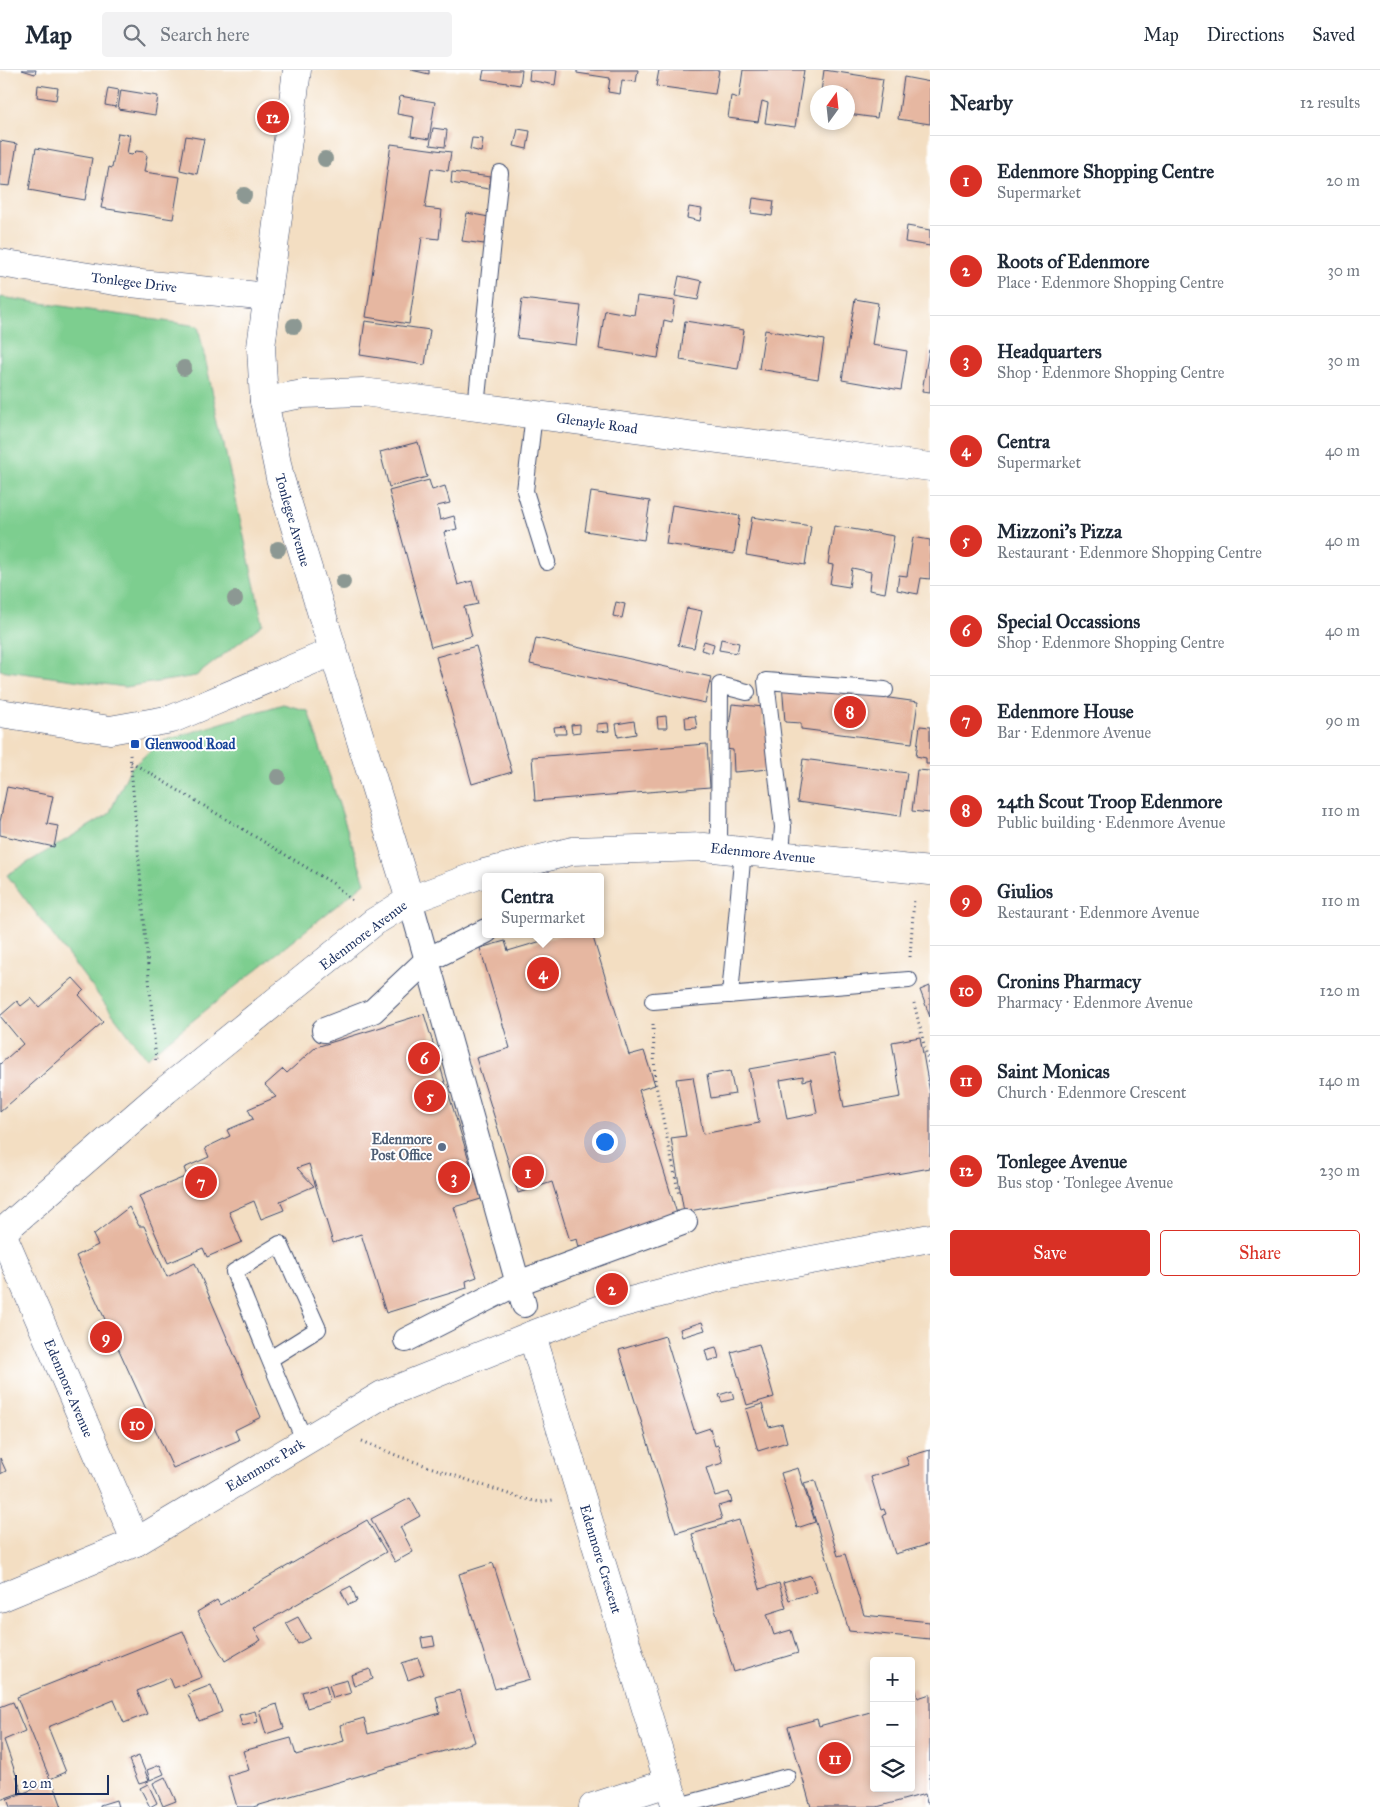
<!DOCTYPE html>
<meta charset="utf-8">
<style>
:root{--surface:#fff;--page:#f2f2f3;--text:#1f2937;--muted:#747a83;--line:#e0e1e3;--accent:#d93025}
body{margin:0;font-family:"IM FELL Great Primer",serif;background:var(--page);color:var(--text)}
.controls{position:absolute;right:15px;bottom:15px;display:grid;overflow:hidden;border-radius:5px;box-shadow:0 2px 8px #0003}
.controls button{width:45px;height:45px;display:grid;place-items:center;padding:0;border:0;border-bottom:1px solid var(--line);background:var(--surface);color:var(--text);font:25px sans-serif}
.compass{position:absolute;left:810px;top:15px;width:45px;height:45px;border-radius:50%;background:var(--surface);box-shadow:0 2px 8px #0003;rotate:15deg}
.scale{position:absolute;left:15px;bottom:12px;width:94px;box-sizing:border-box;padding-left:5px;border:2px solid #1b2f5e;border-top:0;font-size:14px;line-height:18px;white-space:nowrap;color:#1b2f5e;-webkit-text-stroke:4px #fff;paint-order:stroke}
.you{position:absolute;left:604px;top:1071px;width:18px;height:18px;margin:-12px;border:4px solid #fff;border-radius:50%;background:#1a73e8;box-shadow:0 0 0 8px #1a73e833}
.badge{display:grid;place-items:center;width:32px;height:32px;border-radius:50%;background:var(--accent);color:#fff;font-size:16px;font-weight:700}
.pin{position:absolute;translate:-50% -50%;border:2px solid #fff;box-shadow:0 1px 5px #0006}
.popup{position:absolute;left:482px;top:803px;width:122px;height:65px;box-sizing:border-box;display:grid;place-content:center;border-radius:5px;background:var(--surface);filter:drop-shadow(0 1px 4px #0005);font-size:16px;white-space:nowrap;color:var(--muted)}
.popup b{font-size:19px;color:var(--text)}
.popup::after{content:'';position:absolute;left:50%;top:100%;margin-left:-10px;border:10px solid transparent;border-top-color:var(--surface)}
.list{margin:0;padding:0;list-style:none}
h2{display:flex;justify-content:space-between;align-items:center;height:65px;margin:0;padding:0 20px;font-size:21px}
h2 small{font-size:16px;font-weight:400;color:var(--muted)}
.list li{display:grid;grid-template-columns:32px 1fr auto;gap:15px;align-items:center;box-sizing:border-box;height:90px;padding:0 20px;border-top:1px solid var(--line)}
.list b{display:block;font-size:19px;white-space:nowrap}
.list p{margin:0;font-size:16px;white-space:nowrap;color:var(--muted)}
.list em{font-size:16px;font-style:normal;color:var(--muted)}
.actions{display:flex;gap:10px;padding:15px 20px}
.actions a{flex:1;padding:11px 0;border:1px solid var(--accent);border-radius:5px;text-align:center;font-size:18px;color:var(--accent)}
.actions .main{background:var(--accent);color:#fff}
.icon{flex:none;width:28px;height:28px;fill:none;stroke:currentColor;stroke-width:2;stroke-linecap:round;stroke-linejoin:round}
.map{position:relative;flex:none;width:930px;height:1737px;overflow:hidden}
header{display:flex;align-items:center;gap:30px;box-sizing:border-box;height:70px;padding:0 25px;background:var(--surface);border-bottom:1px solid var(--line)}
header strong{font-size:24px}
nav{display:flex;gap:28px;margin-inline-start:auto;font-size:18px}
.search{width:350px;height:45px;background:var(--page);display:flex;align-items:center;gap:12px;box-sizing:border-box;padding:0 18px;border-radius:5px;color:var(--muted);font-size:19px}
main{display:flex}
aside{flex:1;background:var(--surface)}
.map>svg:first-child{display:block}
.green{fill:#7dce8f;stroke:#4c7e76}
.building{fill:#e6b7a1;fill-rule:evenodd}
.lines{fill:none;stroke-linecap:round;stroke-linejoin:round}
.service-casing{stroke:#3b496d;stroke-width:18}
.pedestrian-casing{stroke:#3b496d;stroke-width:26}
.minor-casing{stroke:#3b496d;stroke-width:29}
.path{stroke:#3b496d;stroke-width:3;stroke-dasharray:1 4;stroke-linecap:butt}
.service{stroke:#fff;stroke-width:16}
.pedestrian{stroke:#fff;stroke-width:24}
.minor{stroke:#fff;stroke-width:28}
.tree{fill:#8c9893}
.transit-dot{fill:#1a4fb4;stroke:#fff;stroke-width:2}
.service-dot{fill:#5c6f8a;stroke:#fff;stroke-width:2}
.labels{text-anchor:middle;stroke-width:4;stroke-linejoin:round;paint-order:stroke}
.street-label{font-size:14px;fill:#1b2f5e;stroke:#fff}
.transit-label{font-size:14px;font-weight:bold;fill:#164399;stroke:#fff;text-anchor:start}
.service-label{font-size:14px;font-weight:bold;fill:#4e5e75;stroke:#fff;text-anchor:end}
</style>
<header>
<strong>Map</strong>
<div class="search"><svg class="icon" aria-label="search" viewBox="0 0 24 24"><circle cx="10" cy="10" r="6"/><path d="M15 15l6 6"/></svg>Search here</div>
<nav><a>Map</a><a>Directions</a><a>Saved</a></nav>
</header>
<main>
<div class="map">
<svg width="930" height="1737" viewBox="0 0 930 1737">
<rect width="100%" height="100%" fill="#fff"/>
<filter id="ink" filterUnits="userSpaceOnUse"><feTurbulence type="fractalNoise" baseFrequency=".02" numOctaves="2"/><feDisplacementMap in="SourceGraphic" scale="10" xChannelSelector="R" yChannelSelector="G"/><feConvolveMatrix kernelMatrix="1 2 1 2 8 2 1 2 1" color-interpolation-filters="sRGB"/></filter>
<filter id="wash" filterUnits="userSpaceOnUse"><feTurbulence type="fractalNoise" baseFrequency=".0096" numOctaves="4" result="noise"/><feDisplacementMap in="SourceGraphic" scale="20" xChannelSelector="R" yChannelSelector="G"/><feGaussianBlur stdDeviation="1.12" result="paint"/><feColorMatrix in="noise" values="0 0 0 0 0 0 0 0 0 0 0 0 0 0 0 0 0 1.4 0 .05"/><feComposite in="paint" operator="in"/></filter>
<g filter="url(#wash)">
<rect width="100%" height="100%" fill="#f3dec2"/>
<g class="green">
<polygon points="0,227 198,256 263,554 196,606 125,617 0,600"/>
<polygon points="283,634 308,641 365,813 146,988 7,805 109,744 130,699 160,672"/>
</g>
<g id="blocks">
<g class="building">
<polygon points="22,0 36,0 35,4"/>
<polygon points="411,0 429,0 429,4"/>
<polygon points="484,0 522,0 520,15 482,9"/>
<polygon points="530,0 557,0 555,15 529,10"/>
<polygon points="577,0 638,0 636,12 622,10 620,24 608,22 610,8 577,3"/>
<polygon points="659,0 719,0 715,24 656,16"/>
<polygon points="743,0 804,0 795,57 765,53 768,33 762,31 758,52 728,48 731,26 739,28"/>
<polygon points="824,0 883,9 877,48 848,44 848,22 821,22"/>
<polygon points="904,7 930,12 930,54 898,49"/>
<polygon points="38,15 58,18 56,30 37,27"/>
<polygon points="108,18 119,20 116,37 105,35"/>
<polygon points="121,20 158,26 155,45 118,39"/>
<polygon points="400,26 435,32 429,69 411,66 414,47 397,44"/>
<polygon points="433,58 447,60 445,77 430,75"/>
<polygon points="518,59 530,61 527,79 514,76"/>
<polygon points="118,63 130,65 127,84 132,85 136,81 144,82 147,86 144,102 180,107 173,149 101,138 109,97 112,98"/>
<polygon points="186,66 204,69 197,104 180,100"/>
<polygon points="472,68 483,69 481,82 470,79"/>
<polygon points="0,71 17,74 10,116 0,115"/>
<polygon points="391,74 451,82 448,101 431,98 425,138 442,140 439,169 422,167 409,254 366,247"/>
<polygon points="36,78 92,88 85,130 29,120"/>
<polygon points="452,102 491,107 489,119 451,113"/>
<polygon points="753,128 774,131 772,146 751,143"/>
<polygon points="689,137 702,139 700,151 687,148"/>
<polygon points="467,143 489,147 484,174 462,171"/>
<polygon points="907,156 930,160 930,176 905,172"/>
<polygon points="679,206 702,211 698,230 675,226"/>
<polygon points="637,226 675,231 672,252 664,250 658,288 599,279 605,240 634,245"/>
<polygon points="522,229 581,236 576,275 517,268"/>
<polygon points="855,229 878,233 872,275 907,281 901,320 842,310"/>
<polygon points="365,251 430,260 425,295 360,285"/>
<polygon points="685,251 744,260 738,299 680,290"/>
<polygon points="765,260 824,270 818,309 759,299"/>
<polygon points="929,280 930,280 930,322 922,321"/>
<polygon points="418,372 427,407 389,417 380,382"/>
<polygon points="429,410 432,420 445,416 450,433 437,436 440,450 454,446 457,459 444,462 451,489 458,515 472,511 478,534 464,537 472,566 431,577 389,421"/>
<polygon points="591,422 650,431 644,470 585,461"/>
<polygon points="672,435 740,446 734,484 666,474"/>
<polygon points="752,447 811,456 805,495 746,485"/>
<polygon points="834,456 894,466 885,523 869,520 871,502 857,499 852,498 849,517 830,514 833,495 828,494"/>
<polygon points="913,467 930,470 930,509 921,508 918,524 897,520 899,505 907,506"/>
<polygon points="616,532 625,534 622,548 613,546"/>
<polygon points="687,538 702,541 694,578 678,575"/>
<polygon points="536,568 711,607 705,633 530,594"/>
<polygon points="721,569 739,573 737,583 719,580"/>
<polygon points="704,571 714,574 712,583 701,580"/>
<polygon points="476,576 512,702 472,714 436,587"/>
<polygon points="782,613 918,632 912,673 801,659 801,653 785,652"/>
<polygon points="732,634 764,637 762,656 766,656 770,699 734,702 733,680 726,679"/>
<polygon points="666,646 667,658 658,658 657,647"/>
<polygon points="695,646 697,658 686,659 685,647"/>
<polygon points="634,651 636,664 618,667 616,654"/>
<polygon points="608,653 609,661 597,662 597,654"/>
<polygon points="580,654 580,662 572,663 571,655"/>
<polygon points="565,656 566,664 555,664 554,657"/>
<polygon points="920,656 930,657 930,694 926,694 926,688 916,686"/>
<polygon points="707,674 710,717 535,731 532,687"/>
<polygon points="803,689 907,703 901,746 797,732"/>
<polygon points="917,700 930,701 930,743 912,741"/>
<polygon points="7,717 53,726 47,754 58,756 54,777 0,765 0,752"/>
<polygon points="565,864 592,864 629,985 644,981 655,1015 639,1020 678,1147 579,1177 577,1169 570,1171 552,1112 518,1123 476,988 510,978 480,878 505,871 508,881"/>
<polygon points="73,908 84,920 79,925 103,952 0,1042 0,994 23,974 0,946 17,931 21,936 31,928 39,937"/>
<polygon points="930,916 930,947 920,920"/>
<polygon points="424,944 481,1129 454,1137 477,1207 466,1211 467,1218 386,1243 361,1164 333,1173 309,1094 297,1098 314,1116 280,1131 284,1140 261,1149 254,1131 229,1142 242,1172 207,1187 203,1178 168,1193 139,1126 187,1106 184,1098 209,1087 205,1078 230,1066 227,1060 253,1049 248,1039 276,1027 265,1015 283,999 287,1003 316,977"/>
<path d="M920,967L930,1023V1098L684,1142L671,1068L686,1066L676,1009L693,1007L703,1064L759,1053L749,999L834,984L844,1037L901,1027L892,972ZM803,1006V1011L811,1009L817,1043L787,1049L780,1010Z"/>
<polygon points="730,1001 735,1024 711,1028 707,1005"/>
<polygon points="129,1137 139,1156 144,1156 167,1207 195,1193 261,1347 235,1360 239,1370 173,1398 76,1186 98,1175 93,1165"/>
<polygon points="702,1252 705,1260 682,1267 680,1259"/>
<polygon points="665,1266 695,1363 710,1358 715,1376 718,1375 723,1393 706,1398 715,1426 729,1422 732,1432 718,1436 722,1449 676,1463 619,1280"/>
<polygon points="759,1274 774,1327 747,1335 731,1282"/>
<polygon points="716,1277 719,1288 708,1291 705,1280"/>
<polygon points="732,1321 734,1329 722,1332 719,1325"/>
<polygon points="762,1334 769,1357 782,1354 787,1372 758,1381 746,1339"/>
<polygon points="930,1380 930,1474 895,1484 883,1445 886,1444 884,1439 881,1440 871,1407 909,1395 906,1387"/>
<polygon points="0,1388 6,1401 0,1404"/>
<polygon points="798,1398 815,1452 797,1458 781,1403"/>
<polygon points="815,1410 838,1486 845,1484 864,1545 930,1552 930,1569 849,1561 804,1413"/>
<polygon points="410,1428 420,1446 400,1457 413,1482 395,1492 371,1449"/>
<polygon points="367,1450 386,1482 254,1559 261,1570 225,1591 197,1542 217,1530 220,1535"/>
<polygon points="739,1450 760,1519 779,1513 786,1538 767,1544 774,1565 791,1560 798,1583 734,1602 692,1464"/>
<polygon points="493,1493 530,1609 495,1619 459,1504"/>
<polygon points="811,1505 817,1522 789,1530 783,1513"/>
<polygon points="351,1516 357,1531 348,1535 341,1521"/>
<polygon points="298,1547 310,1568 298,1574 286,1553"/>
<polygon points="183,1561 202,1607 174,1618 170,1608 137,1621 147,1644 124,1653 114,1630 48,1657 66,1702 50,1709 17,1627"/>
<polygon points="433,1566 435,1576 423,1578 421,1568"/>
<polygon points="418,1588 424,1604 408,1610 402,1593"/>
<polygon points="370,1599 373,1609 354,1616 351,1605"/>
<polygon points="347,1610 351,1623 333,1628 329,1615"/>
<polygon points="211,1615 222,1642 199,1651 188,1624"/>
<polygon points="326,1615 330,1631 307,1638 302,1622"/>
<polygon points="915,1618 918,1628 930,1624 930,1732 927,1733 925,1724 877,1737 811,1737 788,1657 817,1649 819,1656 874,1641 874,1718 911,1718 911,1619"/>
<polygon points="460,1620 475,1672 253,1737 237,1737 228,1706 249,1700 243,1681 291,1668 296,1685 344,1671 340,1655 364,1648 368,1664 440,1643 436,1627"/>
<polygon points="13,1632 25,1661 4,1670 22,1722 0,1730 0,1637"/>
<polygon points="277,1634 284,1658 266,1664 259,1640"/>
<polygon points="255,1641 258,1652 242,1656 239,1645"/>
<polygon points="139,1686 149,1711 139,1714 129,1690"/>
<polygon points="160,1695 164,1704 150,1710 147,1700"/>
<polygon points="165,1707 176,1731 163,1736 153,1713"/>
<polygon points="53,1712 62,1737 10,1737 7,1729"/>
<polygon points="148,1714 157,1733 150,1737 140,1718"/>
<polygon points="116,1730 118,1737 100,1737 100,1735"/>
</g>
</g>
</g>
<g filter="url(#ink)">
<use href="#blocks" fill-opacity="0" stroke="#3b496d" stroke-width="1"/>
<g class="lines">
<defs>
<g id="service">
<polyline points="476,337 500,103"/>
<polyline points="534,344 525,421 547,492"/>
<polyline points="719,778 720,615 747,622"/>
<polyline points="781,784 783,757 766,611 885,620"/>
<polyline points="730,925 743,780"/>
<polyline points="653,931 909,910"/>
<path d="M270,1289L318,1259L280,1174L234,1202C257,1258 279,1315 305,1371"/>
<polyline points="675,1737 787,1707"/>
</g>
<g id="pedestrian">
<polyline points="410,830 524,1235"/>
<polyline points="324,960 373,941 427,890 486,861"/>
<polyline points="406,1270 518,1213 685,1152"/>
</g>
<g id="minor">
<polyline points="297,0 261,277 264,331 280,408 410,830"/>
<polyline points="0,193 121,212 268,227"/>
<polyline points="264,331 303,324 363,322 930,397"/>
<polyline points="0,643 110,660 172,649 332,582"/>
<polyline points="2,1163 136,1472"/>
<polyline points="0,1164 166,1020 374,852 410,830 484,803 572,781 704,777 930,801"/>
<polyline points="532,1265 676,1737"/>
<polyline points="0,1528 136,1472 382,1325 532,1265 600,1239 725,1206 930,1168"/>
<polyline points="593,1737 668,1713"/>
</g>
</defs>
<use href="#service" class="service-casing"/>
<use href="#pedestrian" class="pedestrian-casing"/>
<use href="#minor" class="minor-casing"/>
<g class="path">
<polyline points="130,685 156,991"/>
<polyline points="131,692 334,814 353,832"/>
<polyline points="910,887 914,829"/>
<polyline points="914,933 930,999"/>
<polyline points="653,954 655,1011 679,1125"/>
<polyline points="362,1371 398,1386 520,1428 540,1432 553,1430"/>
</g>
<use href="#service" class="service"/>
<use href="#pedestrian" class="pedestrian"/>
<use href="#minor" class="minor"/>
</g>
<g class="tree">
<circle cx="325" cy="89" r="8"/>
<circle cx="244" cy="125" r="8"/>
<circle cx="294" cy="256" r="8"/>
<circle cx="184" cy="298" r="8"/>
<circle cx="278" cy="479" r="8"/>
<circle cx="343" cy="512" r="8"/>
<circle cx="235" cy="529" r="8"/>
<circle cx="278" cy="707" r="8"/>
</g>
</g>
<rect class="transit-dot" x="130" y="669" width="10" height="10" rx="2.5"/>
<circle class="service-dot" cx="442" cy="1077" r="5"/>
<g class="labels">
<g class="street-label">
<text transform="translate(134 212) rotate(7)" y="5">Tonlegee Drive</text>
<text transform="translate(597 353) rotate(8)" y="5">Glenayle Road</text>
<text transform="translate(293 450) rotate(74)" y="5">Tonlegee Avenue</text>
<text transform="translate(763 783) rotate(6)" y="5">Edenmore Avenue</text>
<text transform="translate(363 865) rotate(-37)" y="5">Edenmore Avenue</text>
<text transform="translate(69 1318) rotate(67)" y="5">Edenmore Avenue</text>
<text transform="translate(265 1395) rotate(-31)" y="5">Edenmore Park</text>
<text transform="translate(601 1489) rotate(73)" y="5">Edenmore Crescent</text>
</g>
<g class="transit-label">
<text x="145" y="679">Glenwood Road</text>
</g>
<g class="service-label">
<text x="432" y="1074">Edenmore<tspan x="432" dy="16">Post Office</tspan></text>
</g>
</g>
</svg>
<div class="controls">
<button>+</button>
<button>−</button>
<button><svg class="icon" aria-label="layers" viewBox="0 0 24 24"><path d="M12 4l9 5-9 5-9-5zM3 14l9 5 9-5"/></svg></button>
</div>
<svg class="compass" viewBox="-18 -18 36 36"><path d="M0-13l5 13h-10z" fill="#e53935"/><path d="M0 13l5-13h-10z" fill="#747a83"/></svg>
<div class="scale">20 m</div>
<div class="you"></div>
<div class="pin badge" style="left:528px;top:1102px">1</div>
<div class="pin badge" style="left:612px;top:1219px">2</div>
<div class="pin badge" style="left:454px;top:1107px">3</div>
<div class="pin badge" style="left:543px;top:903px">4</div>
<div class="popup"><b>Centra</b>Supermarket</div>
<div class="pin badge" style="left:430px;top:1026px">5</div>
<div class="pin badge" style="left:424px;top:988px">6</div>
<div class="pin badge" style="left:201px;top:1112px">7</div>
<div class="pin badge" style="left:850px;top:642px">8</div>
<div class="pin badge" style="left:106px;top:1267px">9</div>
<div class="pin badge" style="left:137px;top:1354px">10</div>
<div class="pin badge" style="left:835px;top:1688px">11</div>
<div class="pin badge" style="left:273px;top:47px">12</div>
</div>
<aside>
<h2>Nearby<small>12 results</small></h2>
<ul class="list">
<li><span class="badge">1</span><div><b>Edenmore Shopping Centre</b><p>Supermarket</p></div><em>20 m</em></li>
<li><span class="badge">2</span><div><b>Roots of Edenmore</b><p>Place · Edenmore Shopping Centre</p></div><em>30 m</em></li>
<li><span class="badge">3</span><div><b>Headquarters</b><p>Shop · Edenmore Shopping Centre</p></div><em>30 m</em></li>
<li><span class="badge">4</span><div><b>Centra</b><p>Supermarket</p></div><em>40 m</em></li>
<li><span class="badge">5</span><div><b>Mizzoni's Pizza</b><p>Restaurant · Edenmore Shopping Centre</p></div><em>40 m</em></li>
<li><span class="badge">6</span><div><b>Special Occassions</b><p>Shop · Edenmore Shopping Centre</p></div><em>40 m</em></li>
<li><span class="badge">7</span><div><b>Edenmore House</b><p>Bar · Edenmore Avenue</p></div><em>90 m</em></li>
<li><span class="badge">8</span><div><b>24th Scout Troop Edenmore</b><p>Public building · Edenmore Avenue</p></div><em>110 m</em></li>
<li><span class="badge">9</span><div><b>Giulios</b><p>Restaurant · Edenmore Avenue</p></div><em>110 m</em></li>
<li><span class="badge">10</span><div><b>Cronins Pharmacy</b><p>Pharmacy · Edenmore Avenue</p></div><em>120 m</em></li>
<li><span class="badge">11</span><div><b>Saint Monicas</b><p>Church · Edenmore Crescent</p></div><em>140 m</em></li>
<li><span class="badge">12</span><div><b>Tonlegee Avenue</b><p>Bus stop · Tonlegee Avenue</p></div><em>230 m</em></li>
</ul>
<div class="actions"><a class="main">Save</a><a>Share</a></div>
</aside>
</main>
